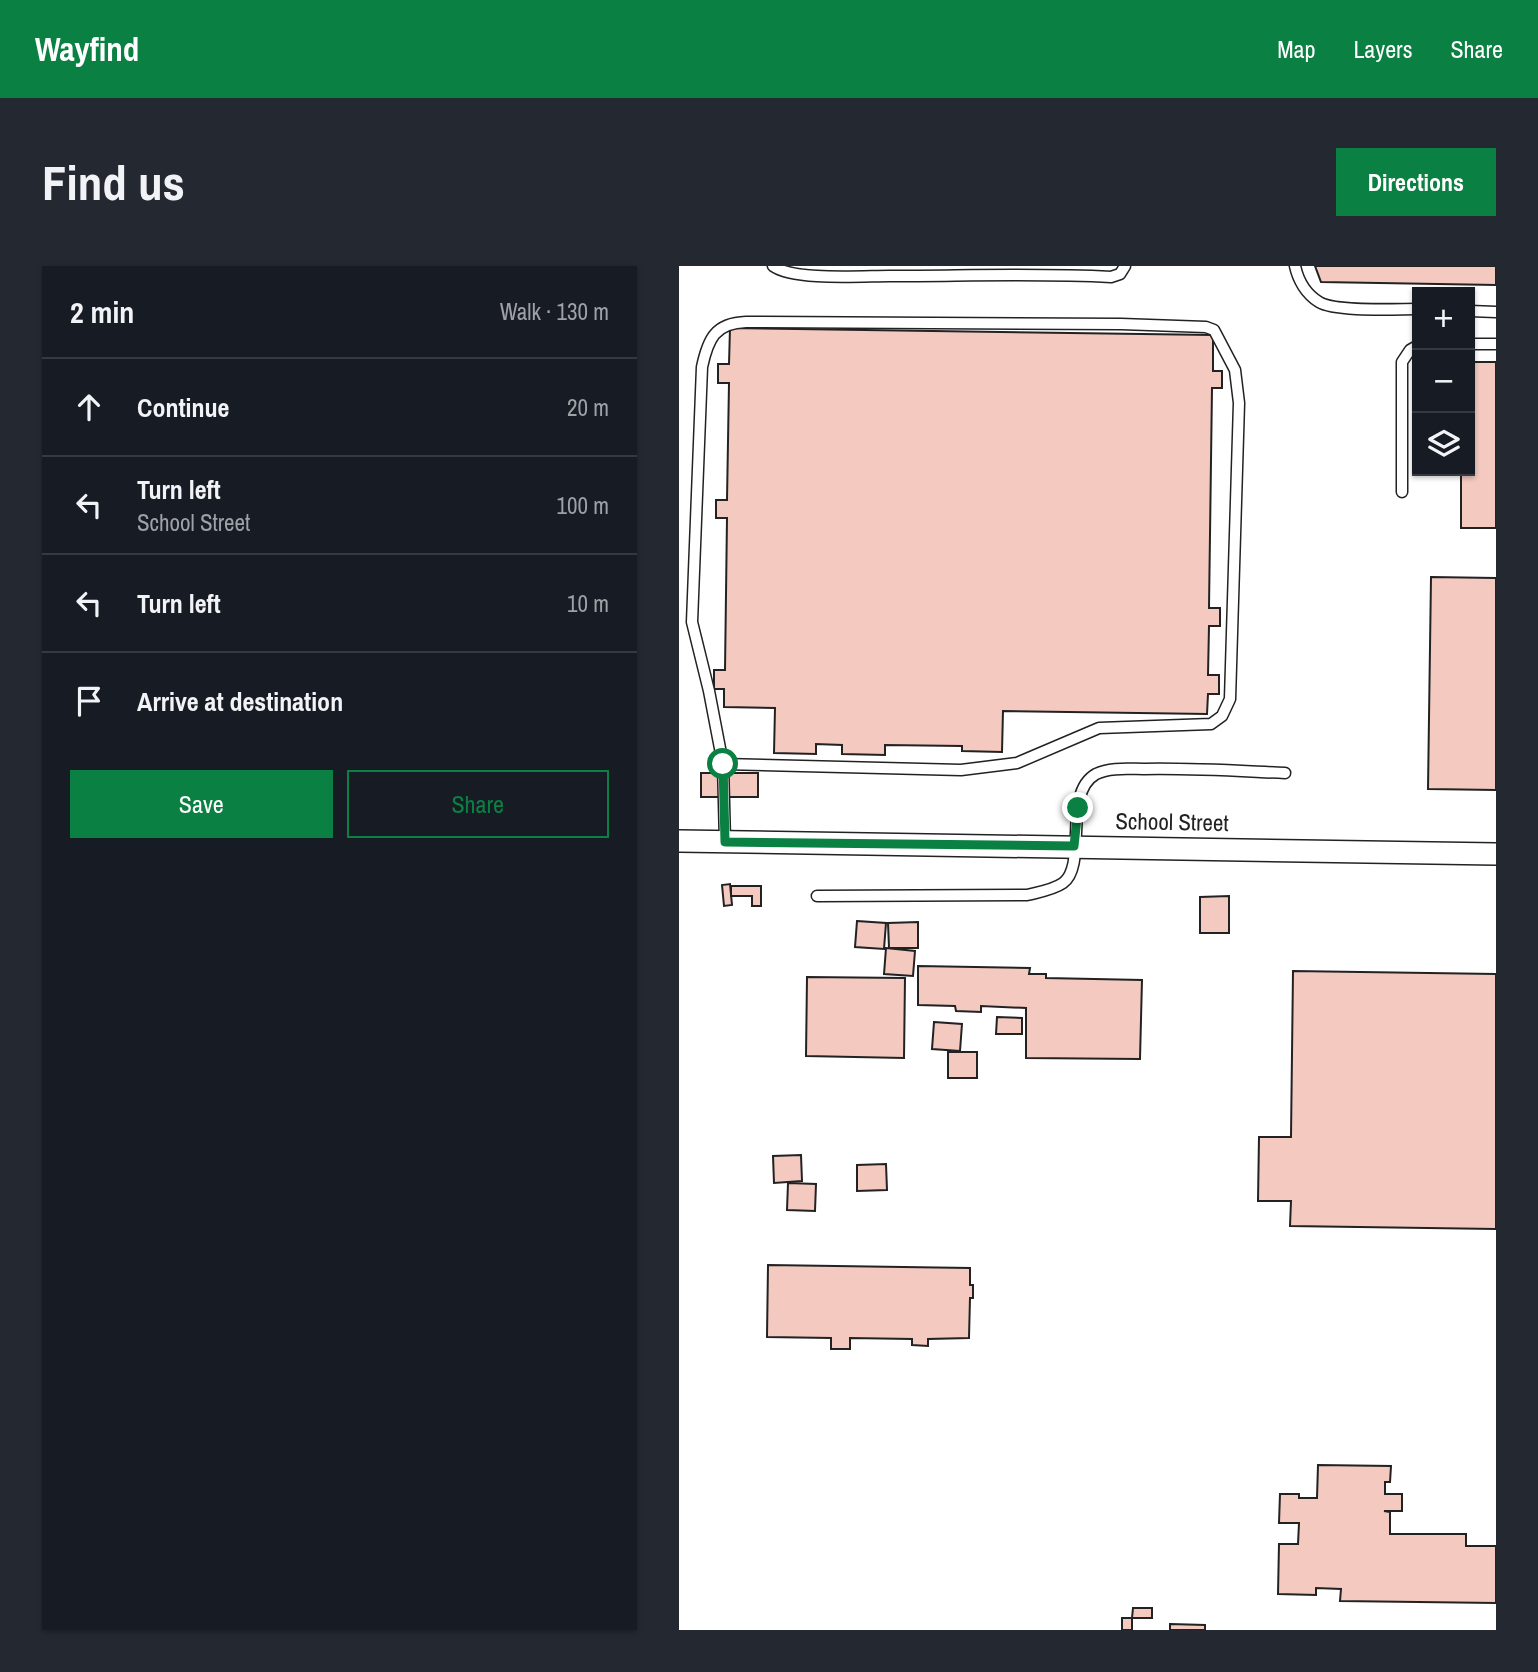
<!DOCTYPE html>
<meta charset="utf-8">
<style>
:root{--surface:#171b24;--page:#242831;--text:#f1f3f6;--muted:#9ea1a6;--line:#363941;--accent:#0b8043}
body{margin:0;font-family:"Archivo Narrow",sans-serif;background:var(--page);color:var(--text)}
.controls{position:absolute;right:21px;top:21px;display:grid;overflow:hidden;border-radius:0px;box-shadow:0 2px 5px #0004}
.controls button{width:63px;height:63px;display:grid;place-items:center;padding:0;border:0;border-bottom:2px solid var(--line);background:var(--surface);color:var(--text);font:35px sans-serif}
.stop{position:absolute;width:21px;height:21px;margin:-16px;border:5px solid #0b8043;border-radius:50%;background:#fff}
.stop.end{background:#0b8043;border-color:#fff;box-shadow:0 2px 7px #0008}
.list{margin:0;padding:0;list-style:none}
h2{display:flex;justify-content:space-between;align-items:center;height:91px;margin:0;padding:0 28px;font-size:30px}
h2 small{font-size:23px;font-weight:400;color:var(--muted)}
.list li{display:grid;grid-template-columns:46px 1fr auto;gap:21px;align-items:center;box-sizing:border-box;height:98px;padding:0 28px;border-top:2px solid var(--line)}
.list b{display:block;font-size:26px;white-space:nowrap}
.list p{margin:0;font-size:23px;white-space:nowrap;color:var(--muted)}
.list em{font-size:23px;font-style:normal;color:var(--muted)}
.actions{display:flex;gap:14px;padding:21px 28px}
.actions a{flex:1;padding:16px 0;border:2px solid var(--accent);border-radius:0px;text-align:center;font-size:24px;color:var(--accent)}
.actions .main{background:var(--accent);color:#fff}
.icon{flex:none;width:38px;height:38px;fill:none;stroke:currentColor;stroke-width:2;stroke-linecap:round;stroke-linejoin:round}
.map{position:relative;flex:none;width:817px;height:1364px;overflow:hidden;border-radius:0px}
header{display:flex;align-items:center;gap:42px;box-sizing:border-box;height:98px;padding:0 35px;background:var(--accent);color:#fff}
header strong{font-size:33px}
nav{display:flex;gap:38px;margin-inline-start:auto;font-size:24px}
.intro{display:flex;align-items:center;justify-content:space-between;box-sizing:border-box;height:168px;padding:0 42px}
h1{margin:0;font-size:49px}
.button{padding:18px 32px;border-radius:0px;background:var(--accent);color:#fff;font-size:24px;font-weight:700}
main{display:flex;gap:42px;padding:0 42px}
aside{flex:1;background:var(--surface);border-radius:0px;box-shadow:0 2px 5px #0004}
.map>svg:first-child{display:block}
.building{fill:#f3c9c0;stroke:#222;stroke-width:2}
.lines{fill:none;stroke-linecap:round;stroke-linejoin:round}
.service-casing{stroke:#222;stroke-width:13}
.minor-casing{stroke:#222;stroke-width:24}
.service{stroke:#fff;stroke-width:10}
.minor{stroke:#fff;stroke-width:21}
.route{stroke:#0b8043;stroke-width:9}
.labels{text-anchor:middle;stroke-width:5;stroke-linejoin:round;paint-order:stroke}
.street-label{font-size:23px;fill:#222;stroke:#fff}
</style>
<header>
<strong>Wayfind</strong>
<nav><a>Map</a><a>Layers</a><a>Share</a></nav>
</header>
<div class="intro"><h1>Find us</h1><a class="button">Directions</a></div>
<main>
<aside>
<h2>2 min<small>Walk · 130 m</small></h2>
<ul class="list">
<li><svg class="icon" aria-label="ahead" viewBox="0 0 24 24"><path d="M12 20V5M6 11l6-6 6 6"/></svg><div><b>Continue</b></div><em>20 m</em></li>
<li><svg class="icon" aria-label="left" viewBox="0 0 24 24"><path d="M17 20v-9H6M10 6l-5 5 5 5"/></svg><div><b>Turn left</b><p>School Street</p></div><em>100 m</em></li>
<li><svg class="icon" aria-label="left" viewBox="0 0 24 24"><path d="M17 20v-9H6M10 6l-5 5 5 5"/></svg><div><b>Turn left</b></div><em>10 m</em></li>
<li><svg class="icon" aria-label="arrive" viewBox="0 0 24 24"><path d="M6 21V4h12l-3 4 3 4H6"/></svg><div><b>Arrive at destination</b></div></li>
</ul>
<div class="actions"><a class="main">Save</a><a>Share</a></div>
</aside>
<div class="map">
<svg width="817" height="1364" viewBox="0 0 817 1364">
<rect width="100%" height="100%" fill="#fff"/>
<g class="building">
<polygon points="636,0 817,0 817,19 642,16"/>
<polygon points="51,62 534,69 534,105 543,105 543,122 533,122 530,342 541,342 541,360 530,360 529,409 540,409 540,428 529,428 528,448 324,445 323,486 283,485 283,480 206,479 206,489 163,488 163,479 137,478 137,488 95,487 96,442 45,441 45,423 35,423 35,404 46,404 48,252 37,252 37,234 48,234 50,117 39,117 39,98 50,98"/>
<polygon points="791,96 817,96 817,262 782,262 782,205 791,205"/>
<polygon points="752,311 817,312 817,524 749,523"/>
<rect x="22" y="507" width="57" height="24"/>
<polygon points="51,618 53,639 45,640 43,619"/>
<polygon points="52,620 82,620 82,640 73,640 73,630 52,630"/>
<polygon points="550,630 550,667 521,667 521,631"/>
<polygon points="178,655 207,657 205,683 176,681"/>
<polygon points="239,656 239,682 210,682 209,657"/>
<polygon points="207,682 236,685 234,710 205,708"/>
<polygon points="239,700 351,702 350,708 367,708 367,712 463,714 461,793 347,792 347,742 302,740 302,746 277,745 276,740 239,739"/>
<polygon points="614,705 817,708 817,963 611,960 612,935 579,935 580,871 612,871"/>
<polygon points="128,711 226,712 225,792 127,790"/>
<polygon points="318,751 343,752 343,768 317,768"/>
<polygon points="255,756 283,758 281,785 253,783"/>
<rect x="269" y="786" width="29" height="26"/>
<polygon points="122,889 123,915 95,917 94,890"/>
<polygon points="207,898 208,924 178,925 178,899"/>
<polygon points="109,917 137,918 136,945 108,944"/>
<polygon points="89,999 291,1002 291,1019 294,1019 294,1032 291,1032 290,1072 249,1073 249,1080 233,1079 233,1073 171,1072 171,1083 152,1083 152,1072 88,1071"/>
<polygon points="639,1199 712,1200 711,1216 706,1216 706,1228 723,1228 723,1245 705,1245 711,1246 711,1268 787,1268 787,1280 817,1280 817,1337 661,1335 662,1323 637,1322 637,1329 599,1328 600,1278 619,1278 620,1257 600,1257 601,1228 620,1228 620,1232 638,1232"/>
<polygon points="454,1342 473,1342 473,1352 453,1352"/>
<rect x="443" y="1352" width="10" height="12"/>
<polygon points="491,1358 526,1359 526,1364 491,1364"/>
</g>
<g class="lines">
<defs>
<g id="service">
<path d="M94,0C115,15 183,10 210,10C284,10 358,7 432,11L441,8L446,0"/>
<path d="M616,0C619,14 627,28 640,36C656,46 716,43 738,43"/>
<polyline points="791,45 817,46"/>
<polyline points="791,78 817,78"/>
<polyline points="723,226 723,96 731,84 738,80"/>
<path d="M44,498L282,504L338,497L420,462L532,458L543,450L551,433L560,137L556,104L535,64L527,61L442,58L67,56C36,57 29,73 23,101L13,356L30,425L44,498L46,576"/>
<path d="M138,630L348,629C360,626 374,624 384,617C409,599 383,527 417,508C431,501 450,503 465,503C512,502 559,505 606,507"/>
</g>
<polyline id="minor" points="0,575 817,588"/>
</defs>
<use href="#service" class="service-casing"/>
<use href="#minor" class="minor-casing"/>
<use href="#service" class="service"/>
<use href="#minor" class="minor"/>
</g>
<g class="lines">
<polyline class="route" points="44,498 46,576 395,580 399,542"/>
</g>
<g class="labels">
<g class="street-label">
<text transform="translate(493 556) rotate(1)" y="8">School Street</text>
</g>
</g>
</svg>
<div class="controls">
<button>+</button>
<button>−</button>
<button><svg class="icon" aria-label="layers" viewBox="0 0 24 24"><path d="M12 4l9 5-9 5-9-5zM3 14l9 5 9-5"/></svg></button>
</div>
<div class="stop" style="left:44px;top:498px"></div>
<div class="stop end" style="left:399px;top:542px"></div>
</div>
</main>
